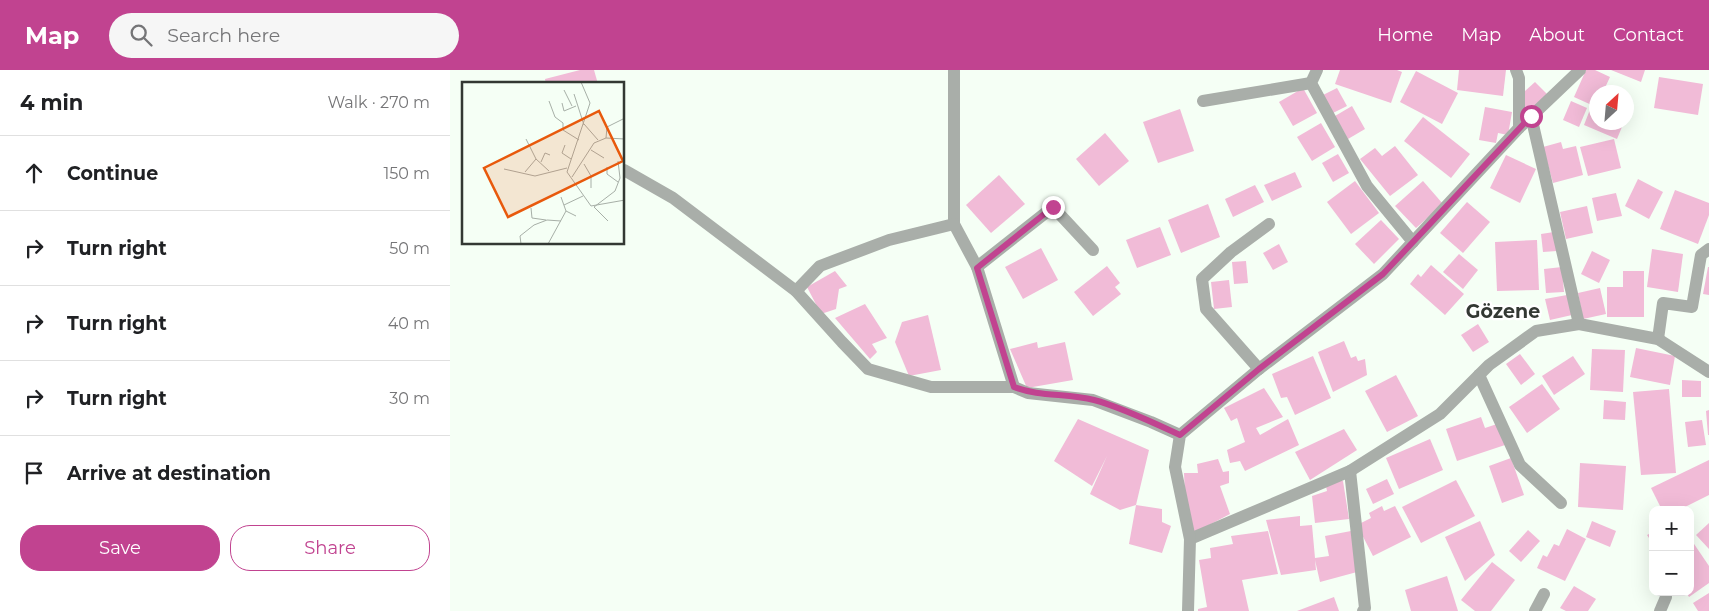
<!DOCTYPE html>
<meta charset="utf-8">
<style>
:root{--surface:#fff;--page:#f6f6f6;--text:#202124;--muted:#757577;--line:#e0e0e0;--accent:#c14390}
body{margin:0;font-family:Montserrat,sans-serif;background:var(--page);color:var(--text)}
.controls{position:absolute;right:15px;bottom:15px;display:grid;overflow:hidden;border-radius:10px;box-shadow:0 5px 20px #0002}
.controls button{width:45px;height:45px;display:grid;place-items:center;padding:0;border:0;border-bottom:1px solid var(--line);background:var(--surface);color:var(--text);font:25px sans-serif}
.compass{position:absolute;left:1139px;top:15px;width:45px;height:45px;border-radius:50%;background:var(--surface);box-shadow:0 5px 20px #0002;rotate:26deg}
.stop{position:absolute;width:15px;height:15px;margin:-11px;border:4px solid #c14390;border-radius:50%;background:#fff}
.stop.end{background:#c14390;border-color:#fff;box-shadow:0 1px 5px #0008}
.list{margin:0;padding:0;list-style:none}
h2{display:flex;justify-content:space-between;align-items:center;height:65px;margin:0;padding:0 20px;font-size:21px}
h2 small{font-size:16px;font-weight:400;color:var(--muted)}
.list li{display:grid;grid-template-columns:32px 1fr auto;gap:15px;align-items:center;box-sizing:border-box;height:75px;padding:0 20px;border-top:1px solid var(--line)}
.list b{display:block;font-size:19px;white-space:nowrap}
.list em{font-size:16px;font-style:normal;color:var(--muted)}
.actions{display:flex;gap:10px;padding:15px 20px}
.actions a{flex:1;padding:11px 0;border:1px solid var(--accent);border-radius:20px;text-align:center;font-size:18px;color:var(--accent)}
.actions .main{background:var(--accent);color:#fff}
.icon{flex:none;width:28px;height:28px;fill:none;stroke:currentColor;stroke-width:2;stroke-linecap:round;stroke-linejoin:round}
.map{position:relative;flex:none;width:1259px;height:541px;overflow:hidden}
header{display:flex;align-items:center;gap:30px;box-sizing:border-box;height:70px;padding:0 25px;background:var(--accent);color:#fff}
header strong{font-size:24px}
nav{display:flex;gap:28px;margin-inline-start:auto;font-size:18px}
.search{width:350px;height:45px;background:var(--page);display:flex;align-items:center;gap:12px;box-sizing:border-box;padding:0 18px;border-radius:28px;color:var(--muted);font-size:19px}
main{display:flex}
aside{flex:1;background:var(--surface)}
.map>svg:first-child{display:block}
.building{fill:#f1bbd7}
.lines{fill:none;stroke-linecap:round;stroke-linejoin:round}
.minor{stroke:#a9aea9;stroke-width:12}
.route{stroke:#c14390;stroke-width:6}
.labels{text-anchor:middle;stroke-width:4.5;stroke-linejoin:round;paint-order:stroke}
.quarter-label{font-size:19px;font-weight:bold;fill:#333833;stroke:#fff}
.inset-road{fill:none;stroke:#a7afa7;stroke-width:1}
.view{fill:#e8590c;fill-opacity:0.15;stroke:#e8590c;stroke-width:2.5}
.inset-edge{fill:none;stroke:#333833;stroke-width:2.5}
</style>
<header>
<strong>Map</strong>
<div class="search"><svg class="icon" aria-label="search" viewBox="0 0 24 24"><circle cx="10" cy="10" r="6"/><path d="M15 15l6 6"/></svg>Search here</div>
<nav><a>Home</a><a>Map</a><a>About</a><a>Contact</a></nav>
</header>
<main>
<aside>
<h2>4 min<small>Walk · 270 m</small></h2>
<ul class="list">
<li><svg class="icon" aria-label="ahead" viewBox="0 0 24 24"><path d="M12 20V5M6 11l6-6 6 6"/></svg><div><b>Continue</b></div><em>150 m</em></li>
<li><svg class="icon" aria-label="right" viewBox="0 0 24 24"><path d="M7 20v-9h11M14 6l5 5-5 5"/></svg><div><b>Turn right</b></div><em>50 m</em></li>
<li><svg class="icon" aria-label="right" viewBox="0 0 24 24"><path d="M7 20v-9h11M14 6l5 5-5 5"/></svg><div><b>Turn right</b></div><em>40 m</em></li>
<li><svg class="icon" aria-label="right" viewBox="0 0 24 24"><path d="M7 20v-9h11M14 6l5 5-5 5"/></svg><div><b>Turn right</b></div><em>30 m</em></li>
<li><svg class="icon" aria-label="arrive" viewBox="0 0 24 24"><path d="M6 21V4h12l-3 4 3 4H6"/></svg><div><b>Arrive at destination</b></div></li>
</ul>
<div class="actions"><a class="main">Save</a><a>Share</a></div>
</aside>
<div class="map">
<svg width="1259" height="541" viewBox="0 0 1259 541">
<rect width="100%" height="100%" fill="#f5fff5"/>
<g class="building">
<polygon points="130,0 144,0 148,14 96,14 95,9"/>
<polygon points="890,0 947,0 952,2 941,33 885,14"/>
<polygon points="1009,0 1056,0 1053,26 1007,20"/>
<polygon points="1136,0 1145,0 1160,7 1153,22 1146,22 1146,37 1124,27"/>
<polygon points="1161,0 1195,0 1191,12"/>
<polygon points="966,1 1008,23 992,54 950,32"/>
<polygon points="1209,7 1253,14 1248,45 1204,38"/>
<polygon points="1085,12 1098,25 1079,44 1073,37 1075,21"/>
<polygon points="853,18 867,43 843,56 829,32"/>
<polygon points="887,18 897,36 883,43 873,25"/>
<polygon points="1121,31 1137,38 1129,57 1113,50"/>
<polygon points="902,36 915,59 898,69 885,46"/>
<polygon points="1035,37 1062,42 1058,65 1048,63 1046,73 1029,70"/>
<polygon points="1141,37 1146,39 1146,52 1174,52 1167,69 1134,55"/>
<polygon points="730,39 744,81 708,93 693,52"/>
<polygon points="973,47 1020,84 1001,108 954,71"/>
<polygon points="871,53 885,77 862,91 847,67"/>
<polygon points="655,63 679,91 649,116 626,89"/>
<polygon points="1164,69 1171,98 1138,106 1130,77"/>
<polygon points="1111,72 1113,79 1126,76 1133,105 1103,113 1093,77"/>
<polygon points="945,76 968,105 940,126 910,89 925,78 932,86"/>
<polygon points="888,84 899,103 883,112 872,93"/>
<polygon points="1056,85 1086,99 1070,133 1040,118"/>
<polygon points="845,102 852,117 822,131 814,115"/>
<polygon points="549,105 575,134 541,163 516,135"/>
<polygon points="1188,109 1213,122 1199,149 1175,136"/>
<polygon points="905,111 929,143 901,164 877,132"/>
<polygon points="973,111 993,134 966,158 945,136"/>
<polygon points="805,115 814,132 783,147 775,129"/>
<polygon points="1225,120 1259,133 1259,145 1248,174 1210,159"/>
<polygon points="1166,123 1172,146 1147,151 1142,128"/>
<polygon points="1017,132 1040,152 1013,183 990,163"/>
<polygon points="758,134 770,167 731,183 718,150"/>
<polygon points="1137,136 1143,163 1116,169 1110,142"/>
<polygon points="931,150 949,169 924,194 905,174"/>
<polygon points="710,157 721,185 687,198 676,170"/>
<polygon points="1104,162 1107,181 1093,182 1091,164"/>
<polygon points="1087,170 1089,220 1047,221 1045,172"/>
<polygon points="829,174 838,192 823,200 813,183"/>
<polygon points="591,178 608,210 573,229 555,197"/>
<polygon points="1202,179 1233,184 1228,222 1197,217"/>
<polygon points="1142,181 1160,190 1149,213 1131,204"/>
<polygon points="1009,184 1028,200 1013,219 993,202"/>
<polygon points="796,191 798,213 784,214 782,192"/>
<polygon points="981,195 1014,224 995,245 960,214 968,204 971,207"/>
<polygon points="657,196 670,213 665,217 671,224 643,246 624,222"/>
<polygon points="1112,197 1114,222 1096,223 1094,199"/>
<polygon points="1258,197 1259,197 1259,225 1253,224"/>
<polygon points="385,201 397,216 389,219 386,239 371,244 357,217"/>
<polygon points="1173,201 1194,201 1194,247 1157,247 1157,217 1173,217"/>
<polygon points="779,210 782,237 764,239 761,212"/>
<polygon points="1150,218 1156,244 1133,249 1128,223"/>
<polygon points="1117,225 1122,245 1100,250 1095,229"/>
<polygon points="415,234 437,268 422,274 427,282 420,289 385,248"/>
<polygon points="478,245 491,300 459,306 445,272 452,252"/>
<polygon points="1028,254 1039,272 1023,282 1011,265"/>
<polygon points="894,271 901,288 906,286 908,291 915,289 917,305 883,322 868,282"/>
<polygon points="587,272 588,278 615,272 623,310 577,318 560,279"/>
<polygon points="1186,278 1225,286 1220,315 1180,307"/>
<polygon points="1142,279 1175,280 1173,322 1140,320"/>
<polygon points="1070,284 1085,304 1071,315 1056,294"/>
<polygon points="863,286 881,328 845,345 837,327 831,328 822,304"/>
<polygon points="1123,286 1135,304 1104,325 1092,306"/>
<polygon points="946,305 968,346 937,362 915,321"/>
<polygon points="1232,310 1251,311 1251,327 1232,327"/>
<polygon points="1092,314 1110,339 1077,363 1059,337"/>
<polygon points="814,318 833,347 806,358 810,365 838,349 849,375 795,401 790,391 780,393 777,380 795,372 787,348 781,351 774,338"/>
<polygon points="1219,319 1226,403 1191,405 1183,322"/>
<polygon points="1154,330 1176,332 1175,350 1153,349"/>
<polygon points="1259,340 1259,365 1258,365 1256,341"/>
<polygon points="1031,347 1035,358 1047,354 1055,375 1007,391 996,359"/>
<polygon points="628,349 699,380 686,435 712,439 712,452 721,456 712,483 679,474 686,435 670,440 640,424 657,386 642,416 604,391"/>
<polygon points="1252,350 1256,375 1238,377 1235,352"/>
<polygon points="894,359 907,380 860,410 845,382"/>
<polygon points="980,369 993,400 949,419 936,388"/>
<polygon points="1061,388 1074,425 1052,433 1039,396"/>
<polygon points="768,389 773,402 779,401 779,413 770,416 780,444 742,464 735,426 734,403 748,403 747,394"/>
<polygon points="1259,390 1259,425 1229,440 1212,440 1201,418"/>
<polygon points="1130,393 1176,396 1173,440 1128,437"/>
<polygon points="937,409 944,424 923,434 916,419"/>
<polygon points="1006,410 1025,446 971,473 952,437"/>
<polygon points="875,411 893,411 899,449 865,453 862,426 877,421"/>
<polygon points="932,436 934,441 945,436 961,467 923,486 907,455 921,448 919,443"/>
<polygon points="850,446 850,456 862,455 865,488 879,486 875,466 901,461 907,502 870,512 865,490 866,500 831,505 816,450"/>
<polygon points="1030,451 1045,485 1015,511 995,467"/>
<polygon points="1142,451 1166,461 1160,477 1136,467"/>
<polygon points="1259,453 1259,479 1246,465"/>
<polygon points="1117,459 1136,469 1115,511 1087,498 1093,485 1097,487 1104,474 1109,476"/>
<polygon points="1078,460 1090,471 1071,492 1059,481"/>
<polygon points="818,461 828,504 792,510 799,541 748,541 748,539 757,537 749,490 761,488 760,478 783,474 781,466"/>
<polygon points="1203,462 1203,474 1197,465"/>
<polygon points="1240,468 1259,496 1259,513 1239,527 1236,522 1240,522"/>
<polygon points="1042,492 1065,510 1041,541 1025,541 1011,530"/>
<polygon points="997,506 1008,541 961,541 955,520"/>
<polygon points="1124,516 1146,529 1138,541 1116,541 1110,538"/>
<polygon points="1259,523 1259,541 1248,541 1243,533"/>
<polygon points="884,527 889,541 847,541"/>
</g>
<g class="lines">
<g class="minor">
<polyline points="504,0 504,154 527,197 564,317"/>
<polyline points="867,0 861,13 917,116 963,172"/>
<polyline points="1066,0 1069,8 1069,58"/>
<polyline points="753,31 861,13"/>
<polyline points="1081,46 1129,254"/>
<polyline points="174,100 223,128 346,221 392,272 418,299 481,317 564,317 578,323 643,330 701,352 730,365"/>
<polyline points="527,197 603,137 643,180"/>
<polyline points="346,221 370,196 439,170 504,154"/>
<polyline points="1208,269 1213,233 1242,237 1251,185 1259,179"/>
<polyline points="809,299 756,239 752,209 781,182 819,154"/>
<polyline points="1029,305 1070,395 1111,433"/>
<polyline points="900,401 915,538 913,541"/>
<polyline points="740,469 900,401 990,344 1039,295 1086,261 1129,254 1208,269 1259,302"/>
<polyline points="738,541 740,469 725,397 730,365 809,299 933,204 1069,58 1130,0"/>
<polyline points="1085,541 1094,524"/>
<polyline points="1210,541 1216,527"/>
</g>
</g>
<g class="lines">
<path class="route" d="M603,137L527,198L564,317C590,327 617,323 644,330C671,337 704,353 730,365L809,299L933,204L1081,46"/>
</g>
<g class="labels">
<g class="quarter-label">
<text x="1053" y="248">Gözene</text>
</g>
</g>
<g transform="translate(12 12)">
<rect width="162" height="162" fill="#f5fff5"/>
<path class="inset-road" d="M119,0L128,21L105,90L129,124L163,118M102,8L110,24M112,12L122,43M87,19L93,35L101,41V48L117,58M100,21L102,29L114,24M122,42L136,58M144,56L145,45L163,36M64,57L74,77L87,89M103,63L100,71L109,77M129,68L142,76M79,80L83,71L88,73M122,82L129,94V106M145,85V92L156,100M42,87L73,94L105,86M63,90L74,77M110,95L132,61L144,56L163,57M99,115L104,129L114,134M102,123L121,114M69,126L70,136L84,138M146,139L132,125L153,109L158,96L156,79M59,162L58,154L72,143L85,138L99,139M86,162L104,129"/>
<path class="view" d="M137,29L161,79L46,135L22,86Z"/>
<rect width="162" height="162" class="inset-edge"/>
</g>
</svg>
<div class="controls">
<button>+</button>
<button>−</button>
</div>
<svg class="compass" viewBox="-18 -18 36 36"><path d="M0-13l5 13h-10z" fill="#e53935"/><path d="M0 13l5-13h-10z" fill="#757577"/></svg>
<div class="stop" style="left:1081px;top:46px"></div>
<div class="stop end" style="left:603px;top:137px"></div>
</div>
</main>
